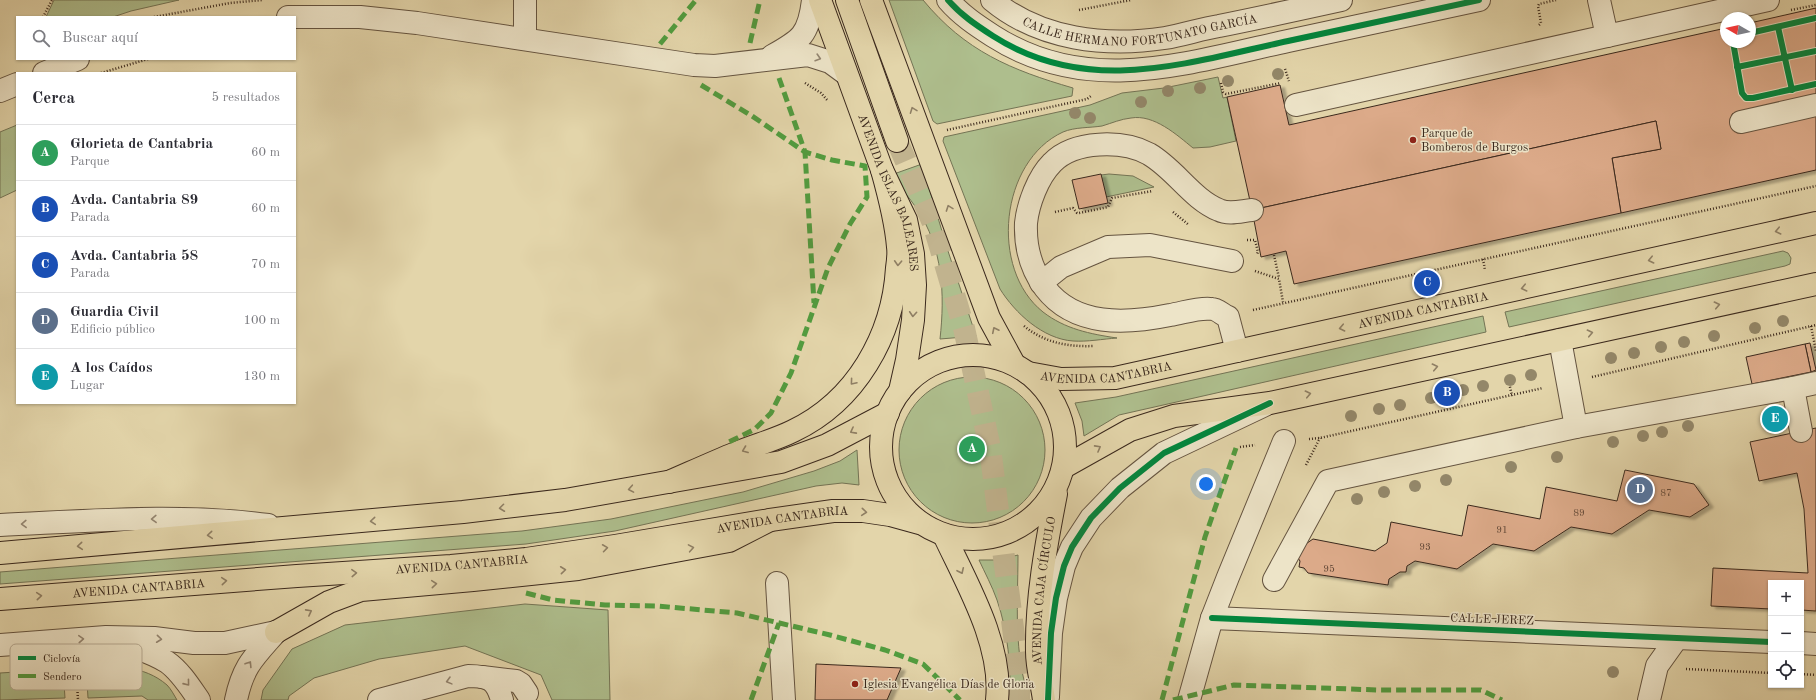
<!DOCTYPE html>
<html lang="es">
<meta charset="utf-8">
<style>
:root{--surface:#fff;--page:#f7f7f7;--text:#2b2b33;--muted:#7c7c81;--line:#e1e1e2;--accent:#8f2418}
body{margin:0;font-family:"Old Standard TT",serif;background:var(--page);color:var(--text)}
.controls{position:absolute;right:12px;bottom:12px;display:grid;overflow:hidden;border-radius:0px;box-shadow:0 1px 3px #0004}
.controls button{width:36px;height:36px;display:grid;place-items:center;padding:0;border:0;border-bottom:1px solid var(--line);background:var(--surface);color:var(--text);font:20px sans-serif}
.compass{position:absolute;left:1720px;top:12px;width:36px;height:36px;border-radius:50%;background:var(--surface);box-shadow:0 1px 3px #0004;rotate:279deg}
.you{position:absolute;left:1206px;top:484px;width:14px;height:14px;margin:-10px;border:3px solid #fff;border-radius:50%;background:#1a73e8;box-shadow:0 0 0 6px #1a73e833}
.badge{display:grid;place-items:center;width:26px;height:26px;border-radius:50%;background:var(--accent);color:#fff;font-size:13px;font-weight:700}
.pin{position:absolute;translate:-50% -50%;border:2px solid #fff;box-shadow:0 1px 4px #0006}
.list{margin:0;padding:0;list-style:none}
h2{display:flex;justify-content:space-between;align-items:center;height:52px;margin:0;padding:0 16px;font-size:17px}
h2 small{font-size:13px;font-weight:400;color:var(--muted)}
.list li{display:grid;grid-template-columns:26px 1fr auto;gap:12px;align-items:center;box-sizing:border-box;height:56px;padding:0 16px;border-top:1px solid var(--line)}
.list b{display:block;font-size:15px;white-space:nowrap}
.list p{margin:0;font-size:13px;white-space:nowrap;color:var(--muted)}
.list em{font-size:13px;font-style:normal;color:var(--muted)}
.icon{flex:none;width:22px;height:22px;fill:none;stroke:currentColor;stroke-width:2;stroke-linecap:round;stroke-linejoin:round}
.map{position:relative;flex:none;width:1816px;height:700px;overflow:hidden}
.search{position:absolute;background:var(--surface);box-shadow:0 1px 3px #0004;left:16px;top:16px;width:280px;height:44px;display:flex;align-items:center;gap:10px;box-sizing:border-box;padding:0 14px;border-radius:0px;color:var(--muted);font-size:15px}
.panel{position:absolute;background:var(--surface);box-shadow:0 1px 3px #0004;left:16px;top:72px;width:280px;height:332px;border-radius:0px}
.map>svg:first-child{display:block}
.green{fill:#aebe8d;stroke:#747455}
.building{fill:#dcaa89;stroke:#3b291d;filter:url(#shadow)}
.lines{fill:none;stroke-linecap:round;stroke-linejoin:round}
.major-tunnel{stroke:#c1b38e;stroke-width:22;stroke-dasharray:22 11;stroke-linecap:butt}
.minor-casing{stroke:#655440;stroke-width:24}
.major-casing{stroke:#3b291d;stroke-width:24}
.highway-casing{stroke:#3b291d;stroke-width:24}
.path{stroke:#3b291d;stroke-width:2.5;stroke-dasharray:1 2;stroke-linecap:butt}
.minor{stroke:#ede4c8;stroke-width:22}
.major{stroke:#e3d5aa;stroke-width:22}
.highway{stroke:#e3d5aa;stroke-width:22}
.quiet{stroke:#529c3f;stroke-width:5;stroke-dasharray:10 5;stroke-linecap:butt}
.cycleway-casing{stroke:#ede4c8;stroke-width:8}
.cycleway{stroke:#00873e;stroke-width:6}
.tree{fill:#938769}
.oneway{stroke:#948672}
.oneway2{stroke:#8f7f64}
.poi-dot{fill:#8f2418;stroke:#ede4c8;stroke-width:1.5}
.labels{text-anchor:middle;stroke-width:3;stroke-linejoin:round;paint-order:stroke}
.number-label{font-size:10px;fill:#634938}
.street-label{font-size:12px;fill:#3b291d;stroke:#ede4c8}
.poi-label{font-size:12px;fill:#3b291d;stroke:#ede4c8;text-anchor:start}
.key{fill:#ede4c8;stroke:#b8ac95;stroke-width:1}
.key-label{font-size:11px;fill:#3b291d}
</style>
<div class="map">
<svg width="1816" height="700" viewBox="0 0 1816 700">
<defs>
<filter id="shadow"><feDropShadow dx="4.5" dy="2.5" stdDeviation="1" flood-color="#0004"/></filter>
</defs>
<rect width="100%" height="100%" fill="#e3d5aa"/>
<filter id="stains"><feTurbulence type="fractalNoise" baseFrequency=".005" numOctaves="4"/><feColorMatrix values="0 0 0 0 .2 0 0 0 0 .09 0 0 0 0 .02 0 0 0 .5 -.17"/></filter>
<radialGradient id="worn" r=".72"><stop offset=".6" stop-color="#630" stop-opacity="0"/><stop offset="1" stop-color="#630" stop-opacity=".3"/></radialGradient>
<g class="green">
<polygon points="54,0 179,0 131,11 113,17 46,17"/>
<path d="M889,0H923C965,51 1011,70 1073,88L1072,96L937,124L933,121Z"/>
<path d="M1218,77L1223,98L1227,97L1236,141L1210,147L1193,148C1177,135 1154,114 1131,118C1121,119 1112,123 1102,126C1089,128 1075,127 1063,132C1000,161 989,269 1043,312C1065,329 1090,334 1117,338C1103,339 1087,342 1073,341C1043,339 1015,313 1000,289L943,141L944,137L1090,105L1122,93L1164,88Z"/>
<polygon points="17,125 17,190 0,198 0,132"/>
<path d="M922,164L947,248L976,336L940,339C945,294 943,248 917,209C909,197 899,186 891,175Z"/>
<polygon points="1109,174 1133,176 1154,187 1106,197 1101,175"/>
<polygon points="1783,251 1788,253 1791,258 1790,264 1785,266 1509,327 1505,312"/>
<polygon points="1483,316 1486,332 1119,415 1084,436 1082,421 1075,403 1116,397"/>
<circle cx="972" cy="450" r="73"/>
<polygon points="857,450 859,485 842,483 816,486 615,531 526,544 0,584 0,572 522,531 611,519 743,492 814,471 840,461"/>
<path d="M1018,555C1018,602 1013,655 1030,700H1010C1011,666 1008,632 997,600C992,586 985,573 979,560H998Z"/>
<polygon points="525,604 608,610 610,700 552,700 541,675 465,646 379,659 314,678 289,696 288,700 261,700 263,690 292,649 345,625"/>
<path d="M86,666C114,666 144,665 167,685C171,689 174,695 177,700H148L142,696L88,698Z"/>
<polygon points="63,669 65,698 0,700 0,673"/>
</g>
<g class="building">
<polygon points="1816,8 1816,95 1732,114 1736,132 1816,115 1816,170 1621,213 1612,158 1661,149 1656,121 1252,210 1227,97 1280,85 1289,125 1726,28 1726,42 1750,42 1750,23"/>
<polygon points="1656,121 1661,149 1612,158 1621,213 1294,284 1286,251 1261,257 1252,210"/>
<polygon points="1101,174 1108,203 1079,209 1072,180"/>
<polygon points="1810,343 1816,370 1811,372 1805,344"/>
<polygon points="1805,344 1811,372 1752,384 1746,357"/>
<polygon points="1816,428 1816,611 1801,610 1801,583 1771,583 1771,609 1711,606 1713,568 1808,573 1804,509 1797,473 1759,481 1750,442"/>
<polygon points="1625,470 1694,484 1709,505 1690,517 1649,510 1612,534 1571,527 1534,551 1493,544 1457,569 1415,561 1407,566 1406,572 1400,572 1389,579 1388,585 1308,573 1304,568 1299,567 1300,561 1294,552 1313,539 1375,551 1387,543 1391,522 1462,536 1468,505 1540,519 1546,487 1617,501"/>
<polygon points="816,664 901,668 887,700 815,700"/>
</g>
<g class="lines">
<polyline class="major-tunnel" points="897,141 933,223 964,328 990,448 1019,675 1019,700"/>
<defs>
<g id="minor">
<polyline points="525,0 525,39"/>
<path d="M948,0C961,15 976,25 993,36C1088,97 1186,63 1288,41C1351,27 1415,14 1479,0"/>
<path id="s1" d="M992,0C1040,40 1106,47 1165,38C1183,35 1201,29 1219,26C1259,18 1300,9 1341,0"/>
<polyline points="1599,0 1607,36 1768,0"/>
<polyline points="288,17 360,17 417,23 694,65 715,66 808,55 830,62 845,73"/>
<path d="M772,56C801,40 809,35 813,0"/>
<polyline points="44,73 78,59"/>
<polyline points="0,91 17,84"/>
<polyline points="1296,105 1607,36"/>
<polyline points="1741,122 1816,105"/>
<polyline points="1041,283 1061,267 1108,247 1150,245 1232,261"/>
<polyline points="1560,340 1576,427"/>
<path d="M1237,351L1228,317C1223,315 1217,309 1212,309C1199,307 1183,313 1170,315C1126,324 1075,327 1045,288C1031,269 1025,247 1026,223C1028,204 1038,177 1052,163C1074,140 1123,140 1149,154C1175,169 1192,199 1219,210C1229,215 1241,211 1252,210"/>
<polyline points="1793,388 1816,383"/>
<path d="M0,525C89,521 179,513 268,525"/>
<polyline points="1274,580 1328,481 1576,427 1793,388 1801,431"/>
<polyline points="777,583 784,700"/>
<polyline points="1212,618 1771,642"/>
<path d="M121,642C136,648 153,653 167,662C180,671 190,687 199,700"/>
<polyline points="1801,643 1816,644"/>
<polyline points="0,645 106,637 154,638 194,643 225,643 276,632"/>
<polyline points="482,677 516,681 521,684 527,693"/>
<polyline points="1048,697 1051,633 1056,598 1064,566 1072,547 1091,518 1120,488 1164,453 1265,405"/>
<path d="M236,700C243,666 254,657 276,632"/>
<path d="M379,700L468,676C489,676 496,679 502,700"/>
<polyline points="1189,700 1212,618 1228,577 1284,441"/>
<polyline points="1649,700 1657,666 1677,638"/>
</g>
<g id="major">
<path id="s2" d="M820,0L882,170L906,220L913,254L915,285L913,320L907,360L900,391"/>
<polyline points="847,0 897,141"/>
<polyline points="871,0 989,318 1014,364"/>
<circle cx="973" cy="447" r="92"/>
<path id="s3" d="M1028,373L1061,379L1115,378L1816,223"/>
<polyline points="1064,467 1130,430 1174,416 1270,403 1816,284"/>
<path d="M944,535C967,584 1003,645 997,700"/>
<polyline points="0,553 463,512 565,500 781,462 827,445 888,413"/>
<path id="s4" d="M0,599L297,576L451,566L526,559L615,546L770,520L833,511H863L890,515L919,523"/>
<path id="s5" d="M1044,700C1042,684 1037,668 1037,652C1036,600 1046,545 1056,494"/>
</g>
<g id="highway">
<path d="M669,482C692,472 714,462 736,453C755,445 775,440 793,431C856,401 893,336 897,268C898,261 899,254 898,247C896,221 889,195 882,170"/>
<polyline points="276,632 329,602 361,590 473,580 578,569 729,541 770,520"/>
</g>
</defs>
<use href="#minor" class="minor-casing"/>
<use href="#major" class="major-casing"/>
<use href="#highway" class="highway-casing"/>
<g class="path">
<polyline points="1079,10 1131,0"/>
<polyline points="1791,10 1816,5"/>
<polyline points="43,17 52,0"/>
<polyline points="154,17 230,3 262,0"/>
<polyline points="1539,25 1541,23 1538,6 1539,4 1556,0"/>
<polyline points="1285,69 1289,81"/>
<polyline points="101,73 148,59"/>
<polyline points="805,83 821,93 828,101"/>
<polyline points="1221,83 1223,92 1226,94 1281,83"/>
<polyline points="947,130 1087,99 1091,96"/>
<polyline points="1055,212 1073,208 1077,213 1079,213 1108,207 1112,198 1153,191"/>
<polyline points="1173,212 1189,225"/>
<polyline points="1247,240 1255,240 1258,252 1257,254"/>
<polyline points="1274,255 1279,278"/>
<polyline points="1483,259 1485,270"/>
<polyline points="1255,271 1279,279 1283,302"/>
<polyline points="1253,310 1816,186"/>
<path d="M1024,326C1045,343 1068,347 1094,346"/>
<polyline points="1811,326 1816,351"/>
<polyline points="1592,377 1816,325"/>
<polyline points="1508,378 1512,396"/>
<polyline points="1309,439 1320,438 1543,388"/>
<polyline points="1240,447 1255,445"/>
<polyline points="1306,465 1320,438"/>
<polyline points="76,665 78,700"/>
<polyline points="1686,669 1771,673"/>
<polyline points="1801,674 1816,675"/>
</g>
<use href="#minor" class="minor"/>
<use href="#major" class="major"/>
<use href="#highway" class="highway"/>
<g class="quiet">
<polyline points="750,43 760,0"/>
<polyline points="660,44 696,0"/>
<polyline points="779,78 805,152 814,303"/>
<polyline points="701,85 752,116 805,152 832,160 865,166 867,197 850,224 828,268 791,373 771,413 755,429 729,442"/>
<polyline points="526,593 553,600 605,605 657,606 737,613 830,635 885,650 923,664 960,700"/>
<polyline points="751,700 779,623"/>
<polyline points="1162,700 1205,537 1236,448"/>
<polyline points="1173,700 1234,685 1379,690 1481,690 1502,700"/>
</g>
<defs>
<g id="cycleway">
<path d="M948,0C961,15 976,25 993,36C1088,97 1186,63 1288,41C1351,27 1415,14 1479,0"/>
<polyline points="1778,27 1792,90"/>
<polyline points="1750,33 1816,18"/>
<polyline points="1733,42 1742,93 1746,98 1753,98 1816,84"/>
<polyline points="1737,67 1816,51"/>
<polyline points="1212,618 1771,642"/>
<polyline points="1048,700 1051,633 1056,598 1064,566 1072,547 1091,518 1120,488 1164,453 1270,403"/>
</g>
</defs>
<use href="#cycleway" class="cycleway-casing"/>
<use href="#cycleway" class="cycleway"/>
</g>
<g class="tree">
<circle cx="1278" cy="74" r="6"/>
<circle cx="1228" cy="81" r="6"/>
<circle cx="1200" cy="88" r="6"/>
<circle cx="1168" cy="91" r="6"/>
<circle cx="1141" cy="102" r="6"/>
<circle cx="1075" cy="113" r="6"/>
<circle cx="1090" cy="118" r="6"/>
<circle cx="1783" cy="321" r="6"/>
<circle cx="1755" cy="328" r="6"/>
<circle cx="1714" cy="336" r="6"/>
<circle cx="1684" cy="342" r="6"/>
<circle cx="1661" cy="347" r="6"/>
<circle cx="1634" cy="353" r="6"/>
<circle cx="1611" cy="358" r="6"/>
<circle cx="1531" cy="375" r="6"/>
<circle cx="1510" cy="380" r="6"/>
<circle cx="1483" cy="386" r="6"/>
<circle cx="1463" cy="390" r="6"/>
<circle cx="1431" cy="398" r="6"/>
<circle cx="1400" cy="405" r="6"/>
<circle cx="1379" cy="409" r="6"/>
<circle cx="1351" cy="416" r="6"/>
<circle cx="1688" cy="426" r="6"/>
<circle cx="1662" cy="432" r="6"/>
<circle cx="1643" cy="436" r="6"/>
<circle cx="1613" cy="442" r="6"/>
<circle cx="1557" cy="457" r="6"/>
<circle cx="1511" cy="467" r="6"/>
<circle cx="1446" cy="480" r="6"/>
<circle cx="1415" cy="486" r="6"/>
<circle cx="1384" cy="492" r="6"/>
<circle cx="1357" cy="499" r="6"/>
<circle cx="1613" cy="672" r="6"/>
</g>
<defs><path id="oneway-chevron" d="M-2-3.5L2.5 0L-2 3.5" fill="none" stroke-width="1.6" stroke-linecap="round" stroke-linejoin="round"/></defs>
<g class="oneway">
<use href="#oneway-chevron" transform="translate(818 58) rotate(17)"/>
<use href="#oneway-chevron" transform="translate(154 519) rotate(178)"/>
<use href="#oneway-chevron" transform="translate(24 524) rotate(178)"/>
<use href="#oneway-chevron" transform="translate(81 639) rotate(-4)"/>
<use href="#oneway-chevron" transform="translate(159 639) rotate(6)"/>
<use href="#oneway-chevron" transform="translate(249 664) rotate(-58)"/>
<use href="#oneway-chevron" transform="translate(449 681) rotate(165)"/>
<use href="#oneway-chevron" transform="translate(187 683) rotate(51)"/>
</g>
<g class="oneway2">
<use href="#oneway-chevron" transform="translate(913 110) rotate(-111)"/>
<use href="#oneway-chevron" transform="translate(949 208) rotate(-110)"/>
<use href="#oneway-chevron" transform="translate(1778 231) rotate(167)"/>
<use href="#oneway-chevron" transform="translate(1651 260) rotate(167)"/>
<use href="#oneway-chevron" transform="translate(898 263) rotate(93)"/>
<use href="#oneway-chevron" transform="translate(1524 288) rotate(167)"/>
<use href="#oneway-chevron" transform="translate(1717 305) rotate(-12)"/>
<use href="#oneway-chevron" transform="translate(913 314) rotate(94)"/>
<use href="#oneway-chevron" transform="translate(1342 328) rotate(168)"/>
<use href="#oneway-chevron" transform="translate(995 330) rotate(-116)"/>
<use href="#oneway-chevron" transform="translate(1590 333) rotate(-12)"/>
<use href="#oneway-chevron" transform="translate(1435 367) rotate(-12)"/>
<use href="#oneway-chevron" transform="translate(853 382) rotate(130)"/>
<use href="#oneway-chevron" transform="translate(1308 394) rotate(-12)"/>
<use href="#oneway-chevron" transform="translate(853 431) rotate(152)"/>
<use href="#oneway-chevron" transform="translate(1098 448) rotate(-29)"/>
<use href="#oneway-chevron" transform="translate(745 450) rotate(159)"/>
<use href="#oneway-chevron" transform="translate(631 489) rotate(170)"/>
<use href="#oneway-chevron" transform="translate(502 508) rotate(173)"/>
<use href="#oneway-chevron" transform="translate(864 512) rotate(5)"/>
<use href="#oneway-chevron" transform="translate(373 521) rotate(175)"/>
<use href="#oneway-chevron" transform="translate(210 535) rotate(175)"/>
<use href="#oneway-chevron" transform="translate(80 546) rotate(175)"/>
<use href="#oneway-chevron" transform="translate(605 548) rotate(-8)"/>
<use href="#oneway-chevron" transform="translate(691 548) rotate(-10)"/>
<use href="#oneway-chevron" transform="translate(563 570) rotate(-6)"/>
<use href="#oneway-chevron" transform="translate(961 571) rotate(65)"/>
<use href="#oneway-chevron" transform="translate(354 573) rotate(-3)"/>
<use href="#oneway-chevron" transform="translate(224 581) rotate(-5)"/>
<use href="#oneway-chevron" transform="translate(434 584) rotate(-5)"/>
<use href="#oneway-chevron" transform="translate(39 596) rotate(-5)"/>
<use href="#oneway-chevron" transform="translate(309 612) rotate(-28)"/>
</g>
<g class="poi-dot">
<circle cx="1413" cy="140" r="4"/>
<circle cx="855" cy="684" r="4"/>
</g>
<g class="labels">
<g class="number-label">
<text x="1666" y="496">87</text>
<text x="1579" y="516">89</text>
<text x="1502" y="533">91</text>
<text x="1425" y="550">93</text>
<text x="1329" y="572">95</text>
</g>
<g class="street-label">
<text dy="4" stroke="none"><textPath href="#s1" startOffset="157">CALLE HERMANO FORTUNATO GARCÍA</textPath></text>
<text dy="4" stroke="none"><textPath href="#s2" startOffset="205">AVENIDA ISLAS BALEARES</textPath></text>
<text dy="4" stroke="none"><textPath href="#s3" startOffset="403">AVENIDA CANTABRIA</textPath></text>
<text dy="4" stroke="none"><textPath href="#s3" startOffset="79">AVENIDA CANTABRIA</textPath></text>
<text dy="4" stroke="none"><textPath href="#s4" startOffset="787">AVENIDA CANTABRIA</textPath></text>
<text dy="4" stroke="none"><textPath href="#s4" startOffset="463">AVENIDA CANTABRIA</textPath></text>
<text dy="4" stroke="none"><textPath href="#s4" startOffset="139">AVENIDA CANTABRIA</textPath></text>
<text dy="4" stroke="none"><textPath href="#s5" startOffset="110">AVENIDA CAJA CÍRCULO</textPath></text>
<text transform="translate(1492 619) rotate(2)" y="4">CALLE JEREZ</text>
</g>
<g class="poi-label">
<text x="1421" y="137">Parque de<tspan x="1421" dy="14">Bomberos de Burgos</tspan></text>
<text x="863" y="688">Iglesia Evangélica Días de Gloria</text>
</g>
</g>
<rect x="10" y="644" width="132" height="46" rx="6" class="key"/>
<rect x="18" y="656" width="18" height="4" fill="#00873e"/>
<rect x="18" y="674" width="18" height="4" fill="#529c3f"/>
<g class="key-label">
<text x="43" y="662">Ciclovía</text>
<text x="43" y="680">Sendero</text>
</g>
<rect width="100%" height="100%" filter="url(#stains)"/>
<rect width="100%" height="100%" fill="url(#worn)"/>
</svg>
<div class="controls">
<button>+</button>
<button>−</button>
<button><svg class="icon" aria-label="locate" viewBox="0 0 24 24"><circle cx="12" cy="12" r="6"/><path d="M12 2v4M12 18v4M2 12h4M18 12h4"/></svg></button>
</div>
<svg class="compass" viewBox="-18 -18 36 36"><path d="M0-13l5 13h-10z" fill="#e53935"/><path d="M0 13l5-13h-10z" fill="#7c7c81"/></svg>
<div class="you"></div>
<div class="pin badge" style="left:972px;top:449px;background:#2e9e5b">A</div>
<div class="pin badge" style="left:1447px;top:393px;background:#1a4fb4">B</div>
<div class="pin badge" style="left:1427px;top:283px;background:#1a4fb4">C</div>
<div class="pin badge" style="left:1640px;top:490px;background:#5c6f8a">D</div>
<div class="pin badge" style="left:1775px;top:419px;background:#0f9aa8">E</div>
<div class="search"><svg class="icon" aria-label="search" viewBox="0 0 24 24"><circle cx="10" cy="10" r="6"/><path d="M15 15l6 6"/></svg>Buscar aquí</div>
<section class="panel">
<h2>Cerca<small>5 resultados</small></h2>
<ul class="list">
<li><span class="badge" style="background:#2e9e5b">A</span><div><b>Glorieta de Cantabria</b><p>Parque</p></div><em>60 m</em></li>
<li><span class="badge" style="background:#1a4fb4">B</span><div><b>Avda. Cantabria 89</b><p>Parada</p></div><em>60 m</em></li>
<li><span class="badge" style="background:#1a4fb4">C</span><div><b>Avda. Cantabria 58</b><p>Parada</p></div><em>70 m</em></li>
<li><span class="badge" style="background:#5c6f8a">D</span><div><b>Guardia Civil</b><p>Edificio público</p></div><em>100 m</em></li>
<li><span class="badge" style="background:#0f9aa8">E</span><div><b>A los Caídos</b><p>Lugar</p></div><em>130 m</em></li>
</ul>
</section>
</div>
